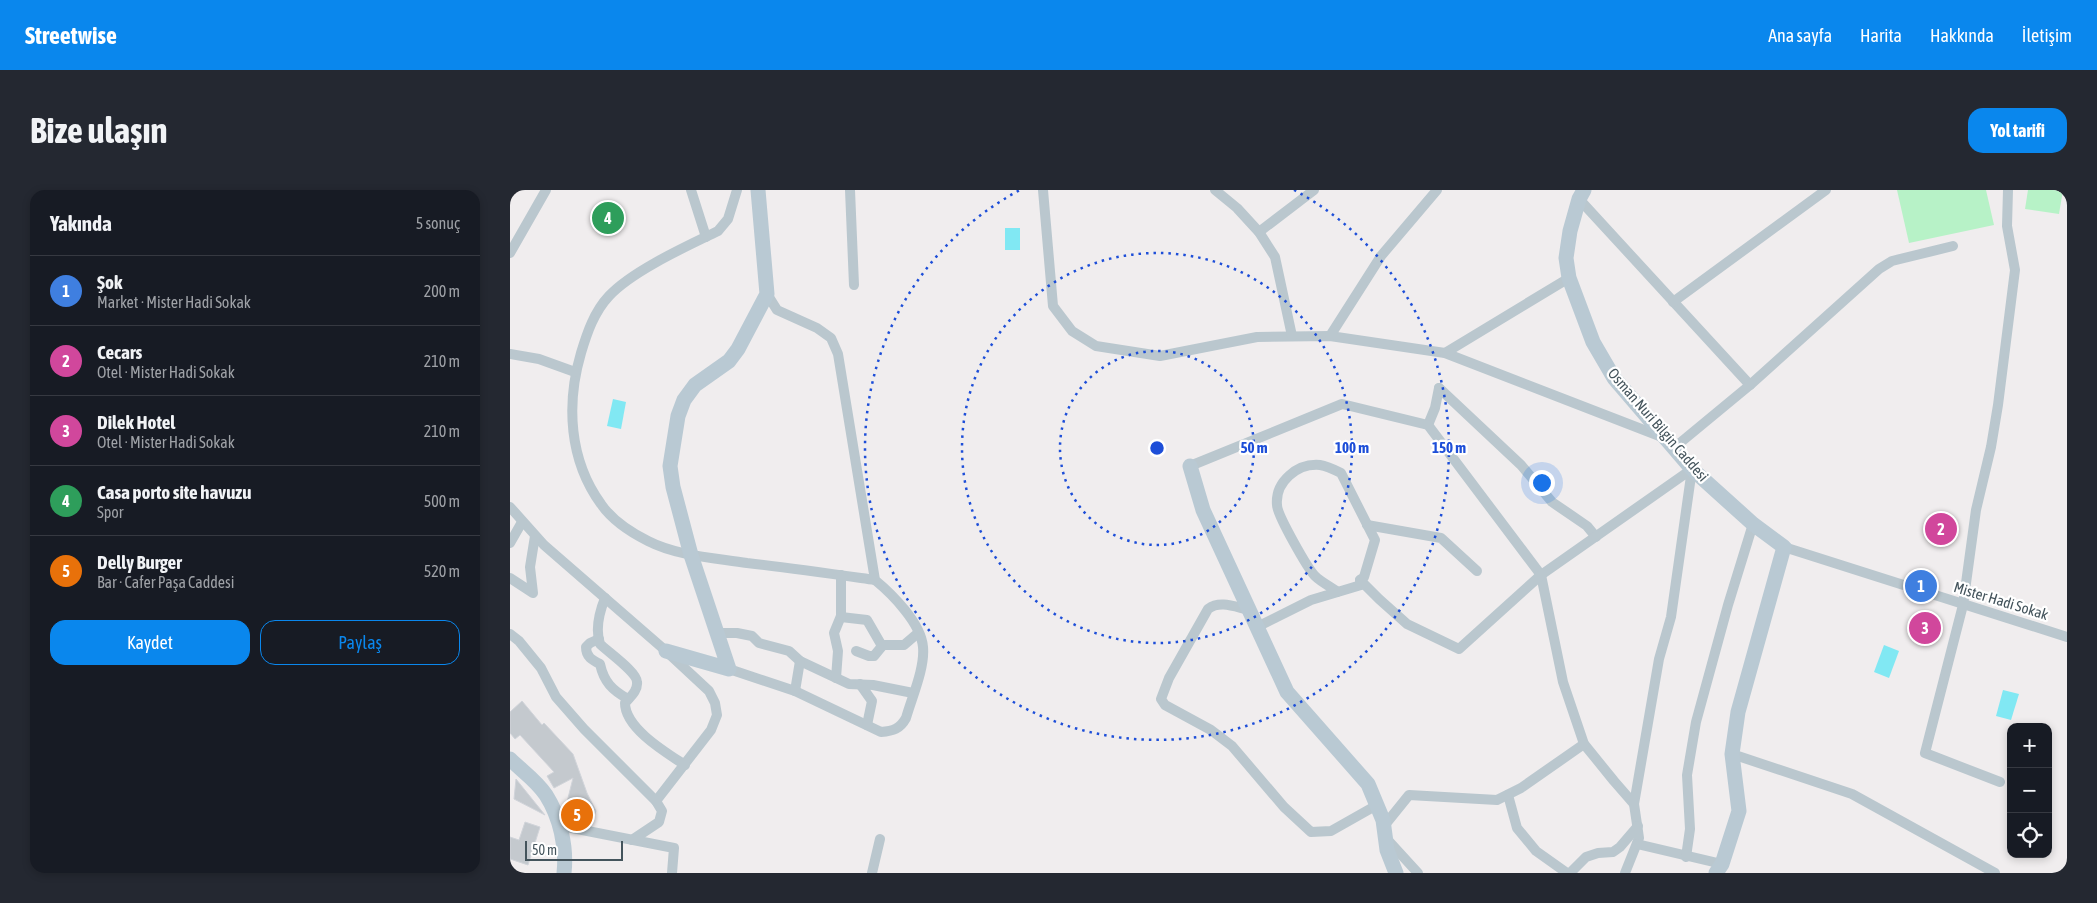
<!DOCTYPE html>
<html lang="tr">
<meta charset="utf-8">
<style>
:root{--surface:#171b24;--page:#242831;--text:#f1f3f6;--muted:#9ea1a6;--line:#363941;--accent:#0a87ed}
body{margin:0;font-family:"Asap Condensed",sans-serif;background:var(--page);color:var(--text)}
.controls{position:absolute;right:15px;bottom:15px;display:grid;overflow:hidden;border-radius:10px;box-shadow:0 2px 8px #0003}
.controls button{width:45px;height:45px;display:grid;place-items:center;padding:0;border:0;border-bottom:1px solid var(--line);background:var(--surface);color:var(--text);font:25px sans-serif}
.scale{position:absolute;left:15px;bottom:12px;width:98px;box-sizing:border-box;padding-left:5px;border:2px solid #44545c;border-top:0;font-size:14px;line-height:18px;white-space:nowrap;color:#44545c;-webkit-text-stroke:4px #fff;paint-order:stroke}
.you{position:absolute;left:1031px;top:292px;width:18px;height:18px;margin:-12px;border:4px solid #fff;border-radius:50%;background:#1a73e8;box-shadow:0 0 0 8px #1a73e833}
.badge{display:grid;place-items:center;width:32px;height:32px;border-radius:50%;background:var(--accent);color:#fff;font-size:16px;font-weight:700}
.pin{position:absolute;translate:-50% -50%;border:2px solid #fff;box-shadow:0 1px 5px #0006}
.list{margin:0;padding:0;list-style:none}
h2{display:flex;justify-content:space-between;align-items:center;height:65px;margin:0;padding:0 20px;font-size:21px}
h2 small{font-size:16px;font-weight:400;color:var(--muted)}
.list li{display:grid;grid-template-columns:32px 1fr auto;gap:15px;align-items:center;box-sizing:border-box;height:70px;padding:0 20px;border-top:1px solid var(--line)}
.list b{display:block;font-size:19px;white-space:nowrap}
.list p{margin:0;font-size:16px;white-space:nowrap;color:var(--muted)}
.list em{font-size:16px;font-style:normal;color:var(--muted)}
.actions{display:flex;gap:10px;padding:15px 20px}
.actions a{flex:1;padding:11px 0;border:1px solid var(--accent);border-radius:15px;text-align:center;font-size:18px;color:var(--accent)}
.actions .main{background:var(--accent);color:#fff}
.icon{flex:none;width:28px;height:28px;fill:none;stroke:currentColor;stroke-width:2;stroke-linecap:round;stroke-linejoin:round}
.map{position:relative;flex:none;width:1557px;height:683px;overflow:hidden;border-radius:15px}
header{display:flex;align-items:center;gap:30px;box-sizing:border-box;height:70px;padding:0 25px;background:var(--accent);color:#fff}
header strong{font-size:24px}
nav{display:flex;gap:28px;margin-inline-start:auto;font-size:18px}
.intro{display:flex;align-items:center;justify-content:space-between;box-sizing:border-box;height:120px;padding:0 30px}
h1{margin:0;font-size:35px}
.button{padding:12px 22px;border-radius:15px;background:var(--accent);color:#fff;font-size:18px;font-weight:700}
main{display:flex;gap:30px;padding:0 30px}
aside{flex:1;background:var(--surface);border-radius:15px;box-shadow:0 2px 8px #0003}
.map>svg:first-child{display:block}
.green{fill:#b7f2c7}
.water{fill:#81e8f3}
.building{fill:#c4c9ce;stroke:#d1d4da}
.lines{fill:none;stroke-linecap:round;stroke-linejoin:round}
.street{stroke:#bac7ce;stroke-width:10}
.secondary{stroke:#b9c9d3;stroke-width:15}
.ring{fill:none;stroke:#1d4ed8;stroke-width:2.5;stroke-dasharray:2.5 5}
.labels{text-anchor:middle;stroke-width:4.5;stroke-linejoin:round;paint-order:stroke}
.street-label{font-size:15px;fill:#44545c;stroke:#fff}
.centre{fill:#1d4ed8;stroke:#fff;stroke-width:2.5}
.ring-label{font-size:15px;text-anchor:middle;font-weight:bold;fill:#1d4ed8;stroke:#fff;stroke-width:4.5;stroke-linejoin:round;paint-order:stroke}
</style>
<header>
<strong>Streetwise</strong>
<nav><a>Ana sayfa</a><a>Harita</a><a>Hakkında</a><a>İletişim</a></nav>
</header>
<div class="intro"><h1>Bize ulaşın</h1><a class="button">Yol tarifi</a></div>
<main>
<aside>
<h2>Yakında<small>5 sonuç</small></h2>
<ul class="list">
<li><span class="badge" style="background:#3f7fe0">1</span><div><b>Şok</b><p>Market · Mister Hadi Sokak</p></div><em>200 m</em></li>
<li><span class="badge" style="background:#d1479c">2</span><div><b>Cecars</b><p>Otel · Mister Hadi Sokak</p></div><em>210 m</em></li>
<li><span class="badge" style="background:#d1479c">3</span><div><b>Dilek Hotel</b><p>Otel · Mister Hadi Sokak</p></div><em>210 m</em></li>
<li><span class="badge" style="background:#2e9e5b">4</span><div><b>Casa porto site havuzu</b><p>Spor</p></div><em>500 m</em></li>
<li><span class="badge" style="background:#e8710a">5</span><div><b>Delly Burger</b><p>Bar · Cafer Paşa Caddesi</p></div><em>520 m</em></li>
</ul>
<div class="actions"><a class="main">Kaydet</a><a>Paylaş</a></div>
</aside>
<div class="map">
<svg width="1557" height="683" viewBox="0 0 1557 683">
<rect width="100%" height="100%" fill="#f0edee"/>
<g class="green">
<polygon points="1387,0 1476,0 1484,35 1399,53"/>
<polygon points="1518,0 1553,0 1549,24 1515,19"/>
</g>
<g class="water">
<polygon points="97,14 107,17 100,43 90,40"/>
<rect x="495" y="38" width="15" height="22"/>
<polygon points="103,209 116,212 111,239 97,236"/>
<polygon points="1374,455 1389,461 1379,488 1364,482"/>
<polygon points="1493,500 1509,504 1501,530 1486,526"/>
</g>
<g class="building">
<polygon points="12,511 32,535 34,533 63,564 77,603 86,621 83,629 77,634 61,630 56,616 63,588 44,598 37,586 44,582 10,545 5,549 0,543 0,522"/>
<polygon points="6,589 35,625 4,609"/>
<polygon points="15,632 30,637 18,675 0,669 0,647 9,650"/>
</g>
<g class="lines">
<g class="street">
<polyline points="181,0 196,47"/>
<path d="M227,0L218,29L208,41C177,56 122,81 99,106C84,122 77,143 71,163C56,214 59,270 91,314C102,330 122,343 138,351C167,366 206,368 237,373C280,378 322,384 365,390"/>
<polyline points="340,0 344,95"/>
<polyline points="533,0 543,116 562,141 586,156 650,166 747,147 820,146 935,163 1152,247"/>
<polyline points="705,0 727,18 749,42 765,67 782,146"/>
<polyline points="1069,9 1240,195"/>
<polyline points="749,42 804,0"/>
<polyline points="0,63 36,0"/>
<polyline points="1163,112 1316,0"/>
<polyline points="820,146 871,66 927,0"/>
<polyline points="935,163 1059,88"/>
<polyline points="0,164 29,169 65,182"/>
<polyline points="929,198 1011,275 1042,312 1077,336 1086,347"/>
<polyline points="918,235 925,218 929,198"/>
<polyline points="1165,257 1240,195 1369,79 1382,71 1443,56"/>
<polyline points="680,276 832,214 918,235 1031,385 1053,492 1074,554 1104,591 1124,614"/>
<polyline points="0,317 34,355 156,461 199,501 205,513 207,525 201,540 146,611"/>
<polyline points="857,335 931,348 967,381"/>
<polyline points="0,353 12,332"/>
<polyline points="1274,357 1557,447"/>
<polyline points="0,388 23,403 20,377 25,346"/>
<polyline points="850,390 869,409 897,434 949,459 1031,385 1182,279 1161,427 1149,469 1124,614 1129,648 1115,683"/>
<path d="M95,408C89,423 85,439 90,454C98,462 127,482 127,492C128,501 120,507 115,513C115,538 155,562 175,575"/>
<path d="M739,420C725,417 710,410 698,419L659,488L651,509L655,515L701,540L722,556L774,617L801,642L821,641L867,615"/>
<polyline points="331,427 357,430 372,456"/>
<path d="M747,437L801,410L851,395L850,390L854,387L865,350L831,283C825,280 817,276 810,275C787,273 765,292 767,315C767,325 798,379 805,386C811,392 821,397 828,402"/>
<polyline points="206,443 227,443 242,446 249,453 279,461 290,471 339,494 363,495 403,503"/>
<polyline points="0,444 9,451 31,478 46,507 74,539 146,611 152,621 149,632 122,650"/>
<path d="M89,449L80,453L76,457C76,467 82,470 90,474C94,492 102,500 118,509"/>
<polyline points="346,461 359,466 364,466 373,455 394,455 408,443"/>
<path d="M219,479L285,501L371,542C383,541 390,539 396,528C402,507 415,478 413,457C411,433 382,404 365,390L328,164L321,148L307,138L267,120L257,104"/>
<polyline points="326,488 328,461 324,443 331,426 331,385"/>
<polyline points="350,494 362,511 357,535"/>
<polyline points="285,501 290,471"/>
<polyline points="1222,564 1342,604 1485,683"/>
<polyline points="1490,592 1415,563 1453,415 1466,320 1481,257 1488,215 1505,80 1497,36 1498,0"/>
<polyline points="998,605 1007,638 1026,661 1057,683"/>
<polyline points="874,636 899,605 987,610 1011,598 1074,554"/>
<polyline points="51,638 57,637 164,658 162,683"/>
<polyline points="876,648 908,683"/>
<polyline points="1127,654 1212,674"/>
<polyline points="1176,667 1180,639 1177,585 1186,532 1218,415 1243,334"/>
<polyline points="362,683 370,649"/>
<polyline points="1060,683 1076,667 1088,663 1103,662 1110,657 1128,636"/>
</g>
<g class="secondary">
<polyline points="1074,0 1069,9 1060,41 1056,68 1059,88 1083,152 1104,188 1182,279 1243,334 1274,357 1228,522 1222,564 1229,621 1212,674 1206,683"/>
<polyline points="680,276 693,320 777,502 858,594 873,630 877,660 886,683"/>
<polyline points="156,461 219,479 181,365 163,297 160,276 168,226 174,210 185,195 219,171 228,159 257,104 248,0"/>
<path d="M0,569C11,580 27,591 36,605C50,627 57,657 54,683"/>
</g>
</g>
<g class="ring">
<circle cx="647" cy="258" r="97"/>
<circle cx="647" cy="258" r="195"/>
<path d="M784 0A292 292 0 1 1 510 0"/>
</g>
<g class="labels">
<g class="street-label">
<text transform="translate(1148 235) rotate(49)" y="5">Osman Nuri Bilgin Caddesi</text>
<text transform="translate(1491 411) rotate(17)" y="5">Mister Hadi Sokak</text>
</g>
</g>
<circle cx="647" cy="258" r="8" class="centre"/>
<g class="ring-label">
<text x="744" y="263">50 m</text>
<text x="842" y="263">100 m</text>
<text x="939" y="263">150 m</text>
</g>
</svg>
<div class="controls">
<button>+</button>
<button>−</button>
<button><svg class="icon" aria-label="locate" viewBox="0 0 24 24"><circle cx="12" cy="12" r="6"/><path d="M12 2v4M12 18v4M2 12h4M18 12h4"/></svg></button>
</div>
<div class="scale">50 m</div>
<div class="you"></div>
<div class="pin badge" style="left:1411px;top:396px;background:#3f7fe0">1</div>
<div class="pin badge" style="left:1431px;top:339px;background:#d1479c">2</div>
<div class="pin badge" style="left:1415px;top:438px;background:#d1479c">3</div>
<div class="pin badge" style="left:98px;top:28px;background:#2e9e5b">4</div>
<div class="pin badge" style="left:67px;top:625px;background:#e8710a">5</div>
</div>
</main>
